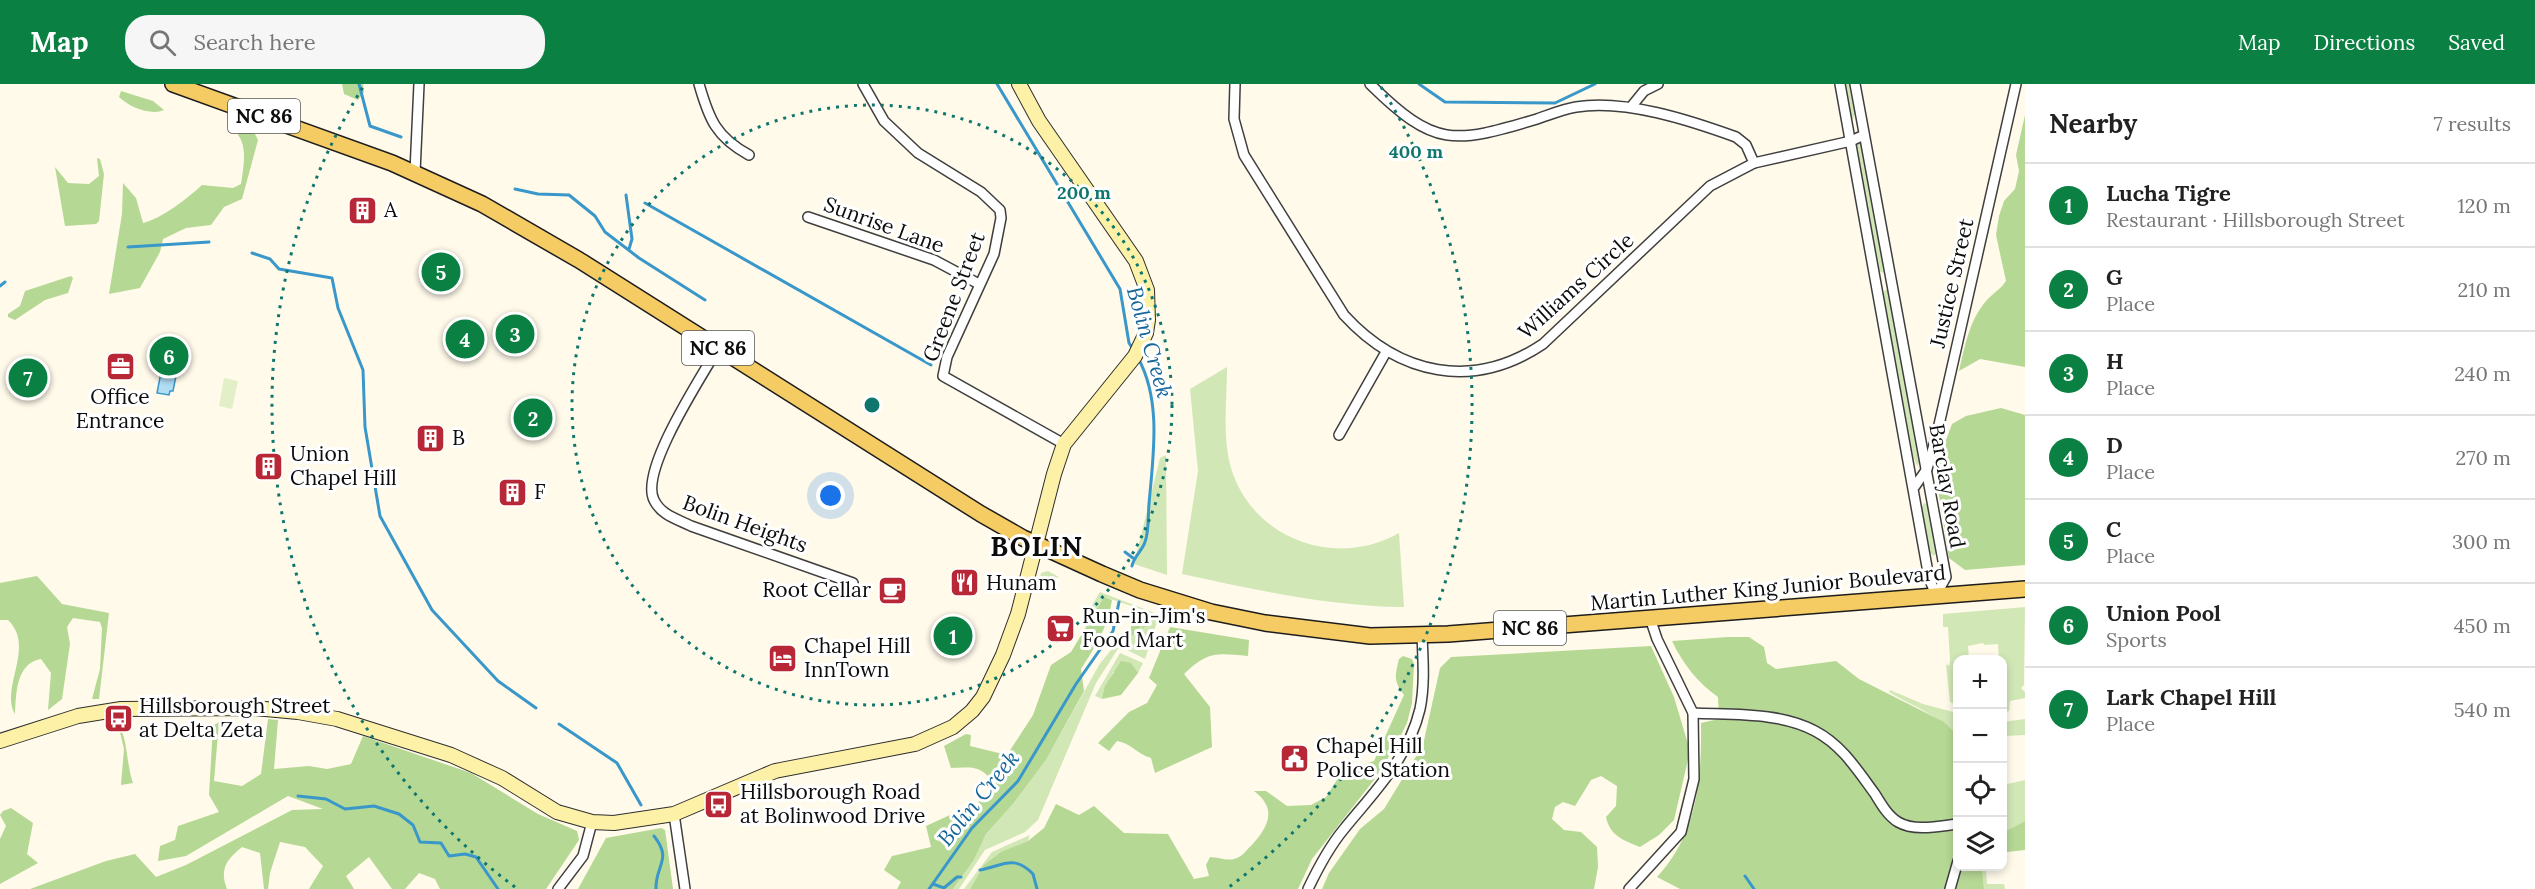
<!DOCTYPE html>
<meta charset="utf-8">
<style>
:root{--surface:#fff;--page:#f6f6f6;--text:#222;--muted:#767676;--line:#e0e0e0;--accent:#0b8043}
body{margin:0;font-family:Lora,serif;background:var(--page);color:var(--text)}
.controls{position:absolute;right:18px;bottom:18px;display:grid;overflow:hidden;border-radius:12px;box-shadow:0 3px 9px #0003}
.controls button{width:54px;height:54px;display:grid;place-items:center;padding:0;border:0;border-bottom:2px solid var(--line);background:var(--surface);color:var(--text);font:30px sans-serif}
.you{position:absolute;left:831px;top:412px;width:21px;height:21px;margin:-15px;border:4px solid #fff;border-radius:50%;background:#1a73e8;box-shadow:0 0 0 9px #1a73e833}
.badge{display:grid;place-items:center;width:39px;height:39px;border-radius:50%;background:var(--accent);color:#fff;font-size:20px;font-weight:700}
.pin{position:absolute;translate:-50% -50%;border:3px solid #fff;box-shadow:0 2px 6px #0006}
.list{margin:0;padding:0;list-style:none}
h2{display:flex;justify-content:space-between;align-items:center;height:78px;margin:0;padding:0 24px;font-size:26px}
h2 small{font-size:20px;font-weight:400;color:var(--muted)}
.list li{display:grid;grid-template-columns:39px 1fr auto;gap:18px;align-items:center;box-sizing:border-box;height:84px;padding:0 24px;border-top:2px solid var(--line)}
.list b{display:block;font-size:22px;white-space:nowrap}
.list p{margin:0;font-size:20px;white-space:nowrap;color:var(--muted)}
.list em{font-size:20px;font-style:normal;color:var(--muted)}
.icon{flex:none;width:33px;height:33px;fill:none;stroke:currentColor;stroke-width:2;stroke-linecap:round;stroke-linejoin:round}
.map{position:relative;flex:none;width:2025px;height:805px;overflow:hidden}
header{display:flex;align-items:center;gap:36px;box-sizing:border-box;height:84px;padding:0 30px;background:var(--accent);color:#fff}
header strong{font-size:28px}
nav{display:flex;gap:33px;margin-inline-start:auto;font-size:21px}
.search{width:420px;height:54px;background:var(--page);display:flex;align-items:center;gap:15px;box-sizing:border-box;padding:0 21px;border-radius:24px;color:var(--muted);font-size:22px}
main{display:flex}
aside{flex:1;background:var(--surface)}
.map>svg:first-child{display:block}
.green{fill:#d2e7b6}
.forest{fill:#b6d895}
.pitch{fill:#e3efc7}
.water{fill:#b1def4;stroke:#3997ca;stroke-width:1.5}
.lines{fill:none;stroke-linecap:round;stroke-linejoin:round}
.stream{stroke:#3997ca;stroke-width:3}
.street-casing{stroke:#3f3f3f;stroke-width:12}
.secondary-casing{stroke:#2e2e2e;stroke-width:16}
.primary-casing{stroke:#1d1d1d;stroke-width:18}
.street{stroke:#fff;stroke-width:9}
.secondary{stroke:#fdf0a7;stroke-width:14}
.primary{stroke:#f5cb64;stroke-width:15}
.ring{fill:none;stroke:#0f766e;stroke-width:3;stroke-dasharray:3 6}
.labels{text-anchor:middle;stroke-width:6;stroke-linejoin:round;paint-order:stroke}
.shield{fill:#fff;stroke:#555;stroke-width:1.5}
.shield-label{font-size:20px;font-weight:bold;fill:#0c0c0c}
.poi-label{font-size:21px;fill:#0c0c0c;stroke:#fff;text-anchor:start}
.street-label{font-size:21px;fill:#0c0c0c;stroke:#fff}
.water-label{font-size:22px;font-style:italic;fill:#18679a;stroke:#fff}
.district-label{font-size:27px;font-weight:bold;letter-spacing:1.5px;fill:#0c0c0c;stroke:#fff}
.centre{fill:#0f766e;stroke:#fff;stroke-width:3}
.ring-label{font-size:18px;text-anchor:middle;font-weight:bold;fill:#0f766e;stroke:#fff;stroke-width:6;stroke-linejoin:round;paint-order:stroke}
</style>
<header>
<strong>Map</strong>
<div class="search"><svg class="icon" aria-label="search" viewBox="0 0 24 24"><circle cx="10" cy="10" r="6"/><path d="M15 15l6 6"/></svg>Search here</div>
<nav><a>Map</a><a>Directions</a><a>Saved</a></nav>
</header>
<main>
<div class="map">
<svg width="2025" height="805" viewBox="0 0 2025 805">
<rect width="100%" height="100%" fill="#fffaea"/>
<g class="green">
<polygon points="1843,0 1851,0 1856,27 1853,35 1851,35"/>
<polygon points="1860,57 1885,184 1883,189 1879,187 1855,67 1855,59"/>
<polygon points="1885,206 1889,206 1920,378 1917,382 1913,372 1883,210"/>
<path d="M1227,283C1227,315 1222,353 1231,384C1253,456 1336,485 1399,449L1404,523C1329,522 1256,506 1182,490L1198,387L1190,305Z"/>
<polygon points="1166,371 1167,491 1134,480 1160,374"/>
<polygon points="1924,419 1928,421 1936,469 1934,472 1930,469 1922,423"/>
<polygon points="1048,487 1059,493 1054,494 1050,502 1037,507 1041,489"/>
<polygon points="1100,508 1155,529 1157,538 1145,575 1123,564 1130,549 1132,551 1141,525 1104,513 1096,527 1082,538"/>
<polygon points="2025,523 2024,601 2021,604 2025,608 2025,614 2010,617 2009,627 2003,629 2003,612 2007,612 2002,576 1999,575 1998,560 1984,561 1983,559 1968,562 1969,575 1958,576 1957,621 1950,618 1946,580 1949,582 1950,577 1948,543 1943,543 1943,530"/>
<polygon points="1123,551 1121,560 1096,599 1038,736 1025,748 985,766 959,805 953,805 974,776 986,750 1013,720 1046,676 1099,581"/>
<polygon points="1120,569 1143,579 1138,589 1113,588 1102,615 1095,612"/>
<path d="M1890,606L1923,620L1957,629V658C1953,637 1908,620 1889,608Z"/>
<polygon points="2025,635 2025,651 2005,652 2003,659 2003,638"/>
<polygon points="2025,683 2025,737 2006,747 2003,759 2003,701 2025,696"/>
<path d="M1030,751L1028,757C996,771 988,774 970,805H964L992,768Z"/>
<polygon points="1982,783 2000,783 1986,787 1987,800 2004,800 2005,805 1984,805"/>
</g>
<g class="forest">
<polygon points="342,0 363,0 364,8 358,16 344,10"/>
<path d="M121,7L153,17L164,26C151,32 129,23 119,13Z"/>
<path d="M2025,31V283L1980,275L1959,287C1965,262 1969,237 1986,217C1993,209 2001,205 2006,197L1996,151L1999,132L2004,117L2015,105L2019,87L2016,71Z"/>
<path d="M240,44L255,50L258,56L242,115L224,123L211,141L186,144L163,155L160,168L140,204L109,210L122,130L123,99L136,114L143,139C161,135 188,114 202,101L233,104L241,100C243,85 248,64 238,51Z"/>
<polygon points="97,74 100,75 104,90 99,137 96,140 65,142 55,83 68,99 89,100 99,92"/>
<polygon points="71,192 73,194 68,209 45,216 15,236 8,233 8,230 20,222 25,207"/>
<polygon points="2001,324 2025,331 2025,481 1965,486 1949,474 1937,399 1939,375 1952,340 1966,332"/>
<path d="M37,492L62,520L109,529L99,615H92L100,585L102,544L100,538L73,534L67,543L70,560L62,615L48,626L51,589L41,575C16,579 16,610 15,630C0,603 36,563 8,536H0V499Z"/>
<path d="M1104,513L1112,516C1108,543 1095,563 1081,585L1084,607L1046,676L1013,720L986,750L974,776L953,805H897L901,798L884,786L892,772L931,763L926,742L950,731L971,734L982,711L992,712L996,702C981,681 975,683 951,684L944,662L966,650L971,651L970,662L1007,671L1033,631L1051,581L1071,568Z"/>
<polygon points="1141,525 1151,531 1152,538 1143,544 1141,542 1132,552 1130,549 1134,527"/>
<path d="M1170,543L1249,556L1248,572C1216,569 1208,567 1184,590L1210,623L1212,663L1155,689L1151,674C1137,670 1131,659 1117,657L1109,667L1098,659L1129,628L1147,619L1157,601L1149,594Z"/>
<path d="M1728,553H1749L1764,563L1767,579L1776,585L1836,577L1859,595L1944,638L1956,650L1958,658V734L1955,736L1958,782L1982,783L1984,805H1680L1657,793C1697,750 1702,696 1701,639L1719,635L1718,613C1697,598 1683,580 1672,557Z"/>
<path d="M1651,562L1674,613L1690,667L1674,736L1659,751L1640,763C1623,756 1610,752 1606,733L1616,722L1617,702L1601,692L1591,696L1575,722L1563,718L1555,723L1552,735L1564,746L1581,748L1597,763L1598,783L1594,805H1322L1329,789L1360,745L1384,725L1423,661L1440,584L1451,573Z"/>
<path d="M1403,572L1412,575L1414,580L1412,619L1407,639L1395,663L1374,696L1312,775L1298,805H970L984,781L1001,768L1028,757L1044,744L1056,720L1079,731L1094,722L1124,749L1168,750L1194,795L1209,792L1206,781L1210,773C1220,773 1227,778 1237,774C1243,772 1246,766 1251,762C1267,744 1279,726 1254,707H1266L1287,722L1311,721L1326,713L1342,688L1374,677L1404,611C1393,597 1395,591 1399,575Z"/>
<polygon points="1121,577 1131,579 1138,589 1121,611 1102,615 1105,602"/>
<path d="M268,635L278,636L274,685L309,682L327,685L351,680L363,652L471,689L538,730L577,747L579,756L546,805H440L435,795L419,789L405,805H392L369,773L346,792L354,805H309L323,782L305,763L280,758L270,789L268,805H264L260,769L242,763C227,775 219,785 227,805H30L106,777L135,770L156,793L186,781L292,726L323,725L288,712L186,772L158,777L160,762L175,756L178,742L219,728L209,711L213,642L219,638L214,697L242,702L261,690Z"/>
<path d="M119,644C127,650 127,684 133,699L121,701L124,665Z"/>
<polygon points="11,724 33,739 27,770 38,779 0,800 0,755 6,742 0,731 3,727"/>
<polygon points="2025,737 2025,766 2007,768 2002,762 2006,747"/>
<polygon points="661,744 665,746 673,805 578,805 606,754"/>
</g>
<polygon class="pitch" points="224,294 238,297 232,325 219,322"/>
<polygon class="water" points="168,252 181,255 176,269 181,271 178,285 173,284 171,290 176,292 173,307 170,307 169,311 157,309"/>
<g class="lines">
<g class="stream">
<polyline points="359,0 370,42 401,53"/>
<polyline points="997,0 1120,205 1129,259 1133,265"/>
<polyline points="1419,0 1445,18 1555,19 1595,0"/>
<polyline points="515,105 538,110 569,111 595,132 605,148 639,174 705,216"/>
<polyline points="626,111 632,155 629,165"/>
<polyline points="645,119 931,281"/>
<polyline points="128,163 209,158"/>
<polyline points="252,169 270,175 279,185 332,194 338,224 363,286 365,343 380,432 432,526 498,597 536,624"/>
<polyline points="0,202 5,198"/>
<polyline points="1125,468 1133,474"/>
<path d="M1132,482C1134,472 1142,467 1145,458C1149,448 1148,431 1149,420C1153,373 1162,317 1138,274"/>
<polyline points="559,640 617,679 641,721"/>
<polyline points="298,712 326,715 345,725 374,722 399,730 413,741 420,758 441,759 449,772 465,770 476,773 498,805"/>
<path d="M654,752C673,776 655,781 656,805"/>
<path d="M980,786C1002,782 1014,770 1033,790L1037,805"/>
<polyline points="1745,792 1754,805"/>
<polyline points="933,800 944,804 957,793 961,793"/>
<polyline points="929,805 972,744 1018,697 1076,600 1113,547 1119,518"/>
</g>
<defs>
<g id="street">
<path d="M699,0C709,35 716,53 749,71"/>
<polyline points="863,0 884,37 918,69 981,108 1000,126 1001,134 994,170 947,273 943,292 1064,360"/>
<path d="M1235,0L1234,35L1244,71L1344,231C1399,291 1473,307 1543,260L1710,102L1754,79L1851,57L1864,51"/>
<path d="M1370,0C1435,64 1453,60 1537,35C1549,31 1563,25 1576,23C1625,15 1689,36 1736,53L1746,61L1754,79"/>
<polyline points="1840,0 1929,494 1936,511"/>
<polyline points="1855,0 1946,493 1936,511"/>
<polyline points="1631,23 1644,7 1658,0"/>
<polyline points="415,88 419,0"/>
<polyline points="808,133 934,176 979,200"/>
<path d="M718,264C702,292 639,387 654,416C661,431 677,435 691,442L853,499"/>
<polyline points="1339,351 1386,268"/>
<polyline points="1915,402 1927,385 1936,354 2016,0"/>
<path d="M1693,629C1733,631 1780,628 1815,647C1842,661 1858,687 1875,710C1881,720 1888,732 1898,738C1915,748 1940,742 1958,740"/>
<polyline points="674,730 685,805"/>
<polyline points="558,805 583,772 592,738"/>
<path d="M1308,805C1318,784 1329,763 1344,745C1375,707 1408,675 1420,625C1425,601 1423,576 1422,551"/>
<polyline points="1629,805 1681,748 1694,695 1693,629 1657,555 1650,534"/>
<polyline points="1950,805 1958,777"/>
</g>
<polyline id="secondary" points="0,657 78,632 121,625 254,624 298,628 337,635 451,671 502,694 557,728 592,738 614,739 674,730 775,687 915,660 953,643 972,627 983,613 1003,571 1018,530 1054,390 1064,360 1135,272 1146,249 1148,236 1147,206 1136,177 1039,37 1019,0"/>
<polyline id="primary" points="173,0 392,79 482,120 579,176 981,430 1023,454 1102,490 1140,506 1211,528 1265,539 1370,552 1448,550 2025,505"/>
</defs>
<use href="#street" class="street-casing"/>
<use href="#secondary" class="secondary-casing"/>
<use href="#primary" class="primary-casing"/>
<use href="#street" class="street"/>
<use href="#secondary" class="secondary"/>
<use href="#primary" class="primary"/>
</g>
<g class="ring">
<circle cx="872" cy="321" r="300"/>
<path d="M515 803A600 600 0 0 1 363 3M1381 3A600 600 0 0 1 1229 803"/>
</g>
<defs>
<symbol id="building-square" viewBox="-11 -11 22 22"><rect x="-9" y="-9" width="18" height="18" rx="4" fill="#b82735" stroke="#fff"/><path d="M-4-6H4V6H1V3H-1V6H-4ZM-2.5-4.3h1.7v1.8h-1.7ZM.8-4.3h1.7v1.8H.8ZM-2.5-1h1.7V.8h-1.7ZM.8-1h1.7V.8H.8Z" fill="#fff"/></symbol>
<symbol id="office-square" viewBox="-11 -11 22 22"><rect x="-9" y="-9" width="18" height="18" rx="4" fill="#b82735" stroke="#fff"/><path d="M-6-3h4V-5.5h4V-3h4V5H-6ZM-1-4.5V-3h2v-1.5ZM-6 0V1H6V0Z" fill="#fff"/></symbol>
<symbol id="restaurant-square" viewBox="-11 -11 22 22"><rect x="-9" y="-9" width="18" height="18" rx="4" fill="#b82735" stroke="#fff"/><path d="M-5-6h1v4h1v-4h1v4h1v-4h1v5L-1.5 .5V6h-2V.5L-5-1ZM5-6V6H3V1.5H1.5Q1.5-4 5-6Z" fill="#fff"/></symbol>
<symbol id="cafe-square" viewBox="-11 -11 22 22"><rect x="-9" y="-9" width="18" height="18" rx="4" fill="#b82735" stroke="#fff"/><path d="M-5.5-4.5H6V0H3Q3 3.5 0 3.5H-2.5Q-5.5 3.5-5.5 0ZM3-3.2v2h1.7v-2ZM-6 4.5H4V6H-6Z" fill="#fff"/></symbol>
<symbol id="supermarket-square" viewBox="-11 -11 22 22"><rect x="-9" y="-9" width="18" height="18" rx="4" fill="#b82735" stroke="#fff"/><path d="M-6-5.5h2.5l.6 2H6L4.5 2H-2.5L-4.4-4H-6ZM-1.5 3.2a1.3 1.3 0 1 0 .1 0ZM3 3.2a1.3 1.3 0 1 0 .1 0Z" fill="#fff"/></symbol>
<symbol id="hotel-square" viewBox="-11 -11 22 22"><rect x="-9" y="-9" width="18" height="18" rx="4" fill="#b82735" stroke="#fff"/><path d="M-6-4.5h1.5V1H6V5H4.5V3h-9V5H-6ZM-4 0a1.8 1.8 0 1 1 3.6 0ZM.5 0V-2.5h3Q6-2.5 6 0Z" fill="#fff"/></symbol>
<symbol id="bus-square" viewBox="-11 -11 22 22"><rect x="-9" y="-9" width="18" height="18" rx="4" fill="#b82735" stroke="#fff"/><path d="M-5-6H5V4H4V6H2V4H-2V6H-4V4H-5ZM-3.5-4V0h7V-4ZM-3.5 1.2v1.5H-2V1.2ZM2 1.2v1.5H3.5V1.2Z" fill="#fff"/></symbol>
<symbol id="civic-square" viewBox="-11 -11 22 22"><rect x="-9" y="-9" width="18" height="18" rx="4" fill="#b82735" stroke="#fff"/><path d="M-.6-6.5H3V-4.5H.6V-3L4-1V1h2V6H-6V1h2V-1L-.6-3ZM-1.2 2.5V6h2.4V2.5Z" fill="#fff"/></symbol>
</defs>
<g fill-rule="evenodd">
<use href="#building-square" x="346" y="110" width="33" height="33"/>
<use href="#office-square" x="104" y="266" width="33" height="33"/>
<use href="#building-square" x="414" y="338" width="33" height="33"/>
<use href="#building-square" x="252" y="366" width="33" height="33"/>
<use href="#building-square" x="496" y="392" width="33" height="33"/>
<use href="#restaurant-square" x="948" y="482" width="33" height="33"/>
<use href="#cafe-square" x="876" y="490" width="33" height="33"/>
<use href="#supermarket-square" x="1044" y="528" width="33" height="33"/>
<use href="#hotel-square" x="766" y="558" width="33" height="33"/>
<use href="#bus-square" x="102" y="618" width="33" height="33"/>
<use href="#civic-square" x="1278" y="658" width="33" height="33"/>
<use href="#bus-square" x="702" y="704" width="33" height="33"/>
</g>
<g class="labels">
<g class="shield">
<rect x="228" y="15" width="72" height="34" rx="4.5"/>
<rect x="682" y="247" width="72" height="34" rx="4.5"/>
<rect x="1494" y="527" width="72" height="34" rx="4.5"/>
</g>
<g class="shield-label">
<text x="264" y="39">NC 86</text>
<text x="718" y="271">NC 86</text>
<text x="1530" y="551">NC 86</text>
</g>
<g class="poi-label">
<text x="384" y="133">A</text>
<text x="120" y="320" text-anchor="middle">Office<tspan x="120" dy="24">Entrance</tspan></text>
<text x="452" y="361">B</text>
<text x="290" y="377">Union<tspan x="290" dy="24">Chapel Hill</tspan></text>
<text x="534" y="415">F</text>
<text x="986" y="506">Hunam</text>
<text x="871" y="513" text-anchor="end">Root Cellar</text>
<text x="1082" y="539">Run-in-Jim's<tspan x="1082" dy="24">Food Mart</tspan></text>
<text x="804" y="569">Chapel Hill<tspan x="804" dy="24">InnTown</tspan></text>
<text x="139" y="629">Hillsborough Street<tspan x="139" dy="24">at Delta Zeta</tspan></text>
<text x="1316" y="669">Chapel Hill<tspan x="1316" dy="24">Police Station</tspan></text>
<text x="740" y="715">Hillsborough Road<tspan x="740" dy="24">at Bolinwood Drive</tspan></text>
</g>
<g class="street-label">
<text transform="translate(884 141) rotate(20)" y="7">Sunrise Lane</text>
<text transform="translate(1952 199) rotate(-77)" y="7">Justice Street</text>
<text transform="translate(1576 202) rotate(-42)" y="7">Williams Circle</text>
<text transform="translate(954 213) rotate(-69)" y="7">Greene Street</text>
<text transform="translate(1947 402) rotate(80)" y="7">Barclay Road</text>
<text transform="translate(745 440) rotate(20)" y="7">Bolin Heights</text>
<text transform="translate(1768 504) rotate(-5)" y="7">Martin Luther King Junior Boulevard</text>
</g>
<g class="water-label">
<text transform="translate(1150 258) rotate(74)" y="8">Bolin Creek</text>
<text transform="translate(978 714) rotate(-51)" y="8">Bolin Creek</text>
</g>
<g class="district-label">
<text x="1037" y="472">BOLIN</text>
</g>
</g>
<circle cx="872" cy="321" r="9" class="centre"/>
<g class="ring-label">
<text x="1416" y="74">400 m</text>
<text x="1084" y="115">200 m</text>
</g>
</svg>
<div class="controls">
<button>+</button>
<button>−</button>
<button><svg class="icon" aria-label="locate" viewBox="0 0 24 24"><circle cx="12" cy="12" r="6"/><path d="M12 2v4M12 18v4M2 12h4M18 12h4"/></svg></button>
<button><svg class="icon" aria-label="layers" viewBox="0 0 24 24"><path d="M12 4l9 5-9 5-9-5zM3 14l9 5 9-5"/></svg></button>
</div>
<div class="you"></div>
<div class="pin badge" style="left:953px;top:552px">1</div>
<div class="pin badge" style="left:533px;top:334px">2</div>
<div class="pin badge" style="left:515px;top:250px">3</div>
<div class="pin badge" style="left:465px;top:255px">4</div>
<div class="pin badge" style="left:441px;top:188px">5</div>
<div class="pin badge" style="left:169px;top:272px">6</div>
<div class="pin badge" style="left:28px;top:294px">7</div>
</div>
<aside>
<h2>Nearby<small>7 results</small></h2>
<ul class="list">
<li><span class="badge">1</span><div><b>Lucha Tigre</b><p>Restaurant · Hillsborough Street</p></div><em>120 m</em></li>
<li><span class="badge">2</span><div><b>G</b><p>Place</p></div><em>210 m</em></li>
<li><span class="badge">3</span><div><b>H</b><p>Place</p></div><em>240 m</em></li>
<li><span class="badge">4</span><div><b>D</b><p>Place</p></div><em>270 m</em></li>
<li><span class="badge">5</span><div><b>C</b><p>Place</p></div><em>300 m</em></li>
<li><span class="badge">6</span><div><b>Union Pool</b><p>Sports</p></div><em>450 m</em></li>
<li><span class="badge">7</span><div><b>Lark Chapel Hill</b><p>Place</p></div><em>540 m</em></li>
</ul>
</aside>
</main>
